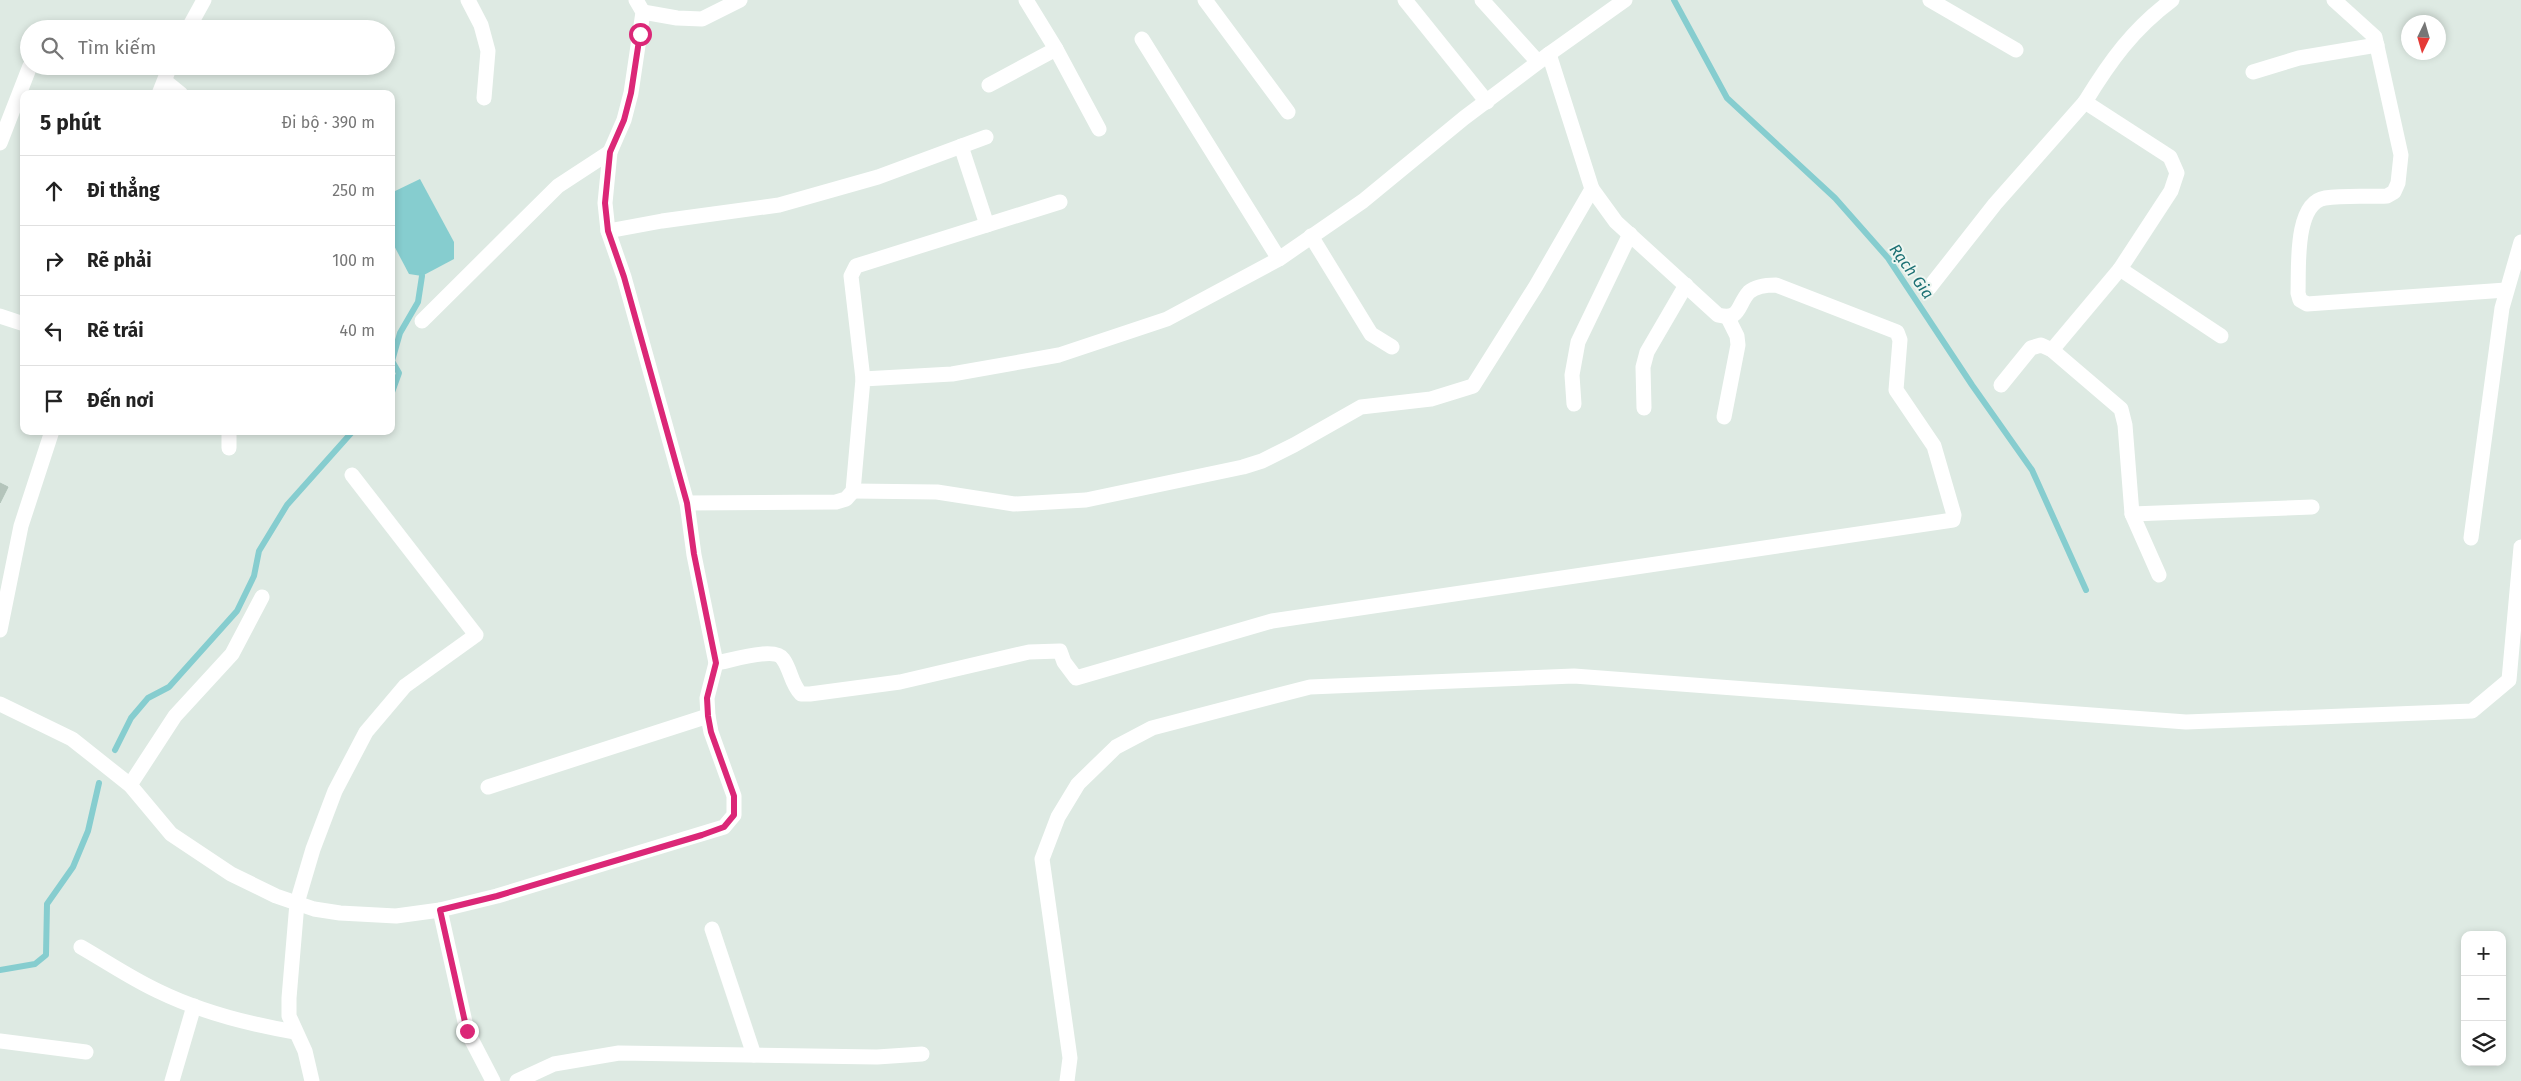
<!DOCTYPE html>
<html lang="vi">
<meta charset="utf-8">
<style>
:root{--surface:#fff;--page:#f2f2f2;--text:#222;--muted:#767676;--line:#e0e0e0}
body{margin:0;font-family:"Fira Sans",sans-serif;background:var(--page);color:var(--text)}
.controls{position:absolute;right:15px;bottom:15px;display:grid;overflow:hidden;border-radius:10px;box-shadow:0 2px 8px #0003}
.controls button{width:45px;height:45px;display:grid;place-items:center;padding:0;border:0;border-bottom:1px solid var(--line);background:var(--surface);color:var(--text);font:25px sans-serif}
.compass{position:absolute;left:2401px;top:15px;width:45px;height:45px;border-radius:50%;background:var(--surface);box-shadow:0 2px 8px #0003;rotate:185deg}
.stop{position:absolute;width:15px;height:15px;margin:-11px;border:4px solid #db2777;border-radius:50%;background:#fff}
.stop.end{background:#db2777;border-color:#fff;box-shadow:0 1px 5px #0008}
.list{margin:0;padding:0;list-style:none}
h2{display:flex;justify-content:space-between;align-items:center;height:65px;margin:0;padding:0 20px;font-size:21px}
h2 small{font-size:16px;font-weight:400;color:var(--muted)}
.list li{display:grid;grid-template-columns:32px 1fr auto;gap:15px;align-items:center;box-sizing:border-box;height:70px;padding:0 20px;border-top:1px solid var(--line)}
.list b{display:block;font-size:19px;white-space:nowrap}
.list em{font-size:16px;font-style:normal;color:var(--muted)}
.icon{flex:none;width:28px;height:28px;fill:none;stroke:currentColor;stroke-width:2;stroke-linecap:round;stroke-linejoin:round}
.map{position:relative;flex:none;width:2521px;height:1081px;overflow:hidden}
.search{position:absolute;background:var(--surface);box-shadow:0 2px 8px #0003;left:20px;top:20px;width:375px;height:55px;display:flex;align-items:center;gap:12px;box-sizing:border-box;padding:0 18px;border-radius:28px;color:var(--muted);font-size:19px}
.panel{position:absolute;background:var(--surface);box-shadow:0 2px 8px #0003;left:20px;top:90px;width:375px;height:345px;border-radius:10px}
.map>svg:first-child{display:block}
.water{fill:#86cdcf}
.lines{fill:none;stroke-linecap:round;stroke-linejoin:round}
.stream{stroke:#86cdcf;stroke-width:6}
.building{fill:#b4c4bb;stroke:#b1c3b9}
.minor{stroke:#fff;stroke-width:15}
.route{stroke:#db2777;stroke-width:6}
.labels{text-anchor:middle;stroke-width:4;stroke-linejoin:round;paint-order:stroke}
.water-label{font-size:16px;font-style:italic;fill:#1b7073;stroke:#eef6f1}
</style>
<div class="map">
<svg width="2521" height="1081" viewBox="0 0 2521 1081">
<rect width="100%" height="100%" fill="#deeae3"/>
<polygon class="water" points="420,179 454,242 454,259 422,276 409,274 391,240 391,193"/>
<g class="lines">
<g class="stream">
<polyline points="1674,0 1727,98 1835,198 1888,258 1972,385 2032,470 2086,590"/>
<polyline points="391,395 399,373 392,361 400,333 418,302 422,276"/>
<polyline points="115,750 131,718 148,698 169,687 237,611 254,576 259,551 287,505 353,431"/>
<polyline points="0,970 35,964 46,955 47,904 73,867 88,831 99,783"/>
</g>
</g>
<polygon class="building" points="0,483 8,487 0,503"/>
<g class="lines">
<g class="minor">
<polyline points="468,0 481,25 488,51 484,98"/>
<polyline points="1026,0 1056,49 1099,129"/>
<polyline points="1205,0 1288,112"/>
<polyline points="1405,0 1487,102"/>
<polyline points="1482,0 1538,62"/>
<polyline points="1930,0 2016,50"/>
<path d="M2334,0L2375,37L2401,155L2398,183L2394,192L2387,196C2367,197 2345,195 2325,198C2294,203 2299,269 2298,293L2300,300L2307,304L2506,290"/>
<polyline points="643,12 677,18 702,19 740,0"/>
<polyline points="188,29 204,0"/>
<polyline points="1142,39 1279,259"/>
<polyline points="2253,72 2299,58 2377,45"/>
<polyline points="165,81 181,94"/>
<polyline points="989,85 1056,49"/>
<polyline points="159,94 170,66"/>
<polyline points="0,143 30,66"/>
<polyline points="961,146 987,225"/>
<polyline points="608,231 662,221 779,205 878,177 986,137"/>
<polyline points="1311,236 1371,334 1392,347"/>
<polyline points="2120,269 2221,336"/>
<polyline points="1929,288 1995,204 2085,102"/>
<polyline points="0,316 24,324"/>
<polyline points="422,321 558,186 610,152"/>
<path d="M2052,350L2120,269L2171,191L2177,173L2170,157L2085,102C2110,61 2133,29 2172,0"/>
<polyline points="863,379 851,276 856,266 1060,202"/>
<polyline points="2001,385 2031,348 2041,345 2052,350 2121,409 2125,425 2132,514 2159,575"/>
<polyline points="1574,404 1572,375 1578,342 1630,234"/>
<polyline points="1644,408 1643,367 1647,352 1686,285"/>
<polyline points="1724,417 1738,345 1737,336 1728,318"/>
<polyline points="229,448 229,431"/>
<polyline points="853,491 937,492 1014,504 1086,500 1243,467 1262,461 1294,445 1361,407 1431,399 1473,386 1536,286 1592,189 1549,54"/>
<polyline points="687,503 836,502 846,499 853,491 863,379 952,374 1059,355 1167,319 1279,259 1363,201 1464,118 1549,54 1625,0"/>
<polyline points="2132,514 2312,507"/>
<polyline points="2471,538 2502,308 2521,242"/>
<polyline points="0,630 21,526 52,431"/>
<path d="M716,663C730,661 775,646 783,659C791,670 791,684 801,694H810L900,682L1029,652L1060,651L1064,662L1076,678L1272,621L1953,520L1954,515L1934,446L1896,390L1900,340L1897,332L1776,285C1767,285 1756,286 1749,292C1737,305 1741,321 1718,315L1616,222L1592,189"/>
<polyline points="0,704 72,739 130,785 171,834 231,874 276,896 314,909 340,913 396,916 440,910 497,896 724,827 734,815 734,796 711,732 708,716 707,698 716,663 694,555 687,503 624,277 608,231 605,203 610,152 624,120 631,93 643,12 636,0"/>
<polyline points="130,785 175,716 232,654 262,597"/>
<polyline points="488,787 708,716"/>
<polyline points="440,910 467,1031 493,1081"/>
<polyline points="712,929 754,1055"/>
<path d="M81,947C107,962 132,979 158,991C201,1012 248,1024 295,1032"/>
<polyline points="0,1041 86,1052"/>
<polyline points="172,1081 194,1006"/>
<polyline points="312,1081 305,1051 289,1016 289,998 297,903 313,849 335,791 366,732 405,686 476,635 352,475"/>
<polyline points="517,1081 554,1064 619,1053 877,1057 922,1054"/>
<polyline points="1067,1081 1070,1058 1042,859 1058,817 1078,784 1116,747 1152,728 1217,711 1310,687 1574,676 2186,722 2472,711 2509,680 2521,547"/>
</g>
</g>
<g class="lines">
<polyline class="route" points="467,1031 440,910 497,896 702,835 724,827 734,815 734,796 711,732 708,716 707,698 716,663 694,554 687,503 624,277 608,231 605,203 610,152 624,120 631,93 640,34"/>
</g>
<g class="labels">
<g class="water-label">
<text transform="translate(1912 271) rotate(54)" y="6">Rạch Gia</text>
</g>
</g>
</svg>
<div class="controls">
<button>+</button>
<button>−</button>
<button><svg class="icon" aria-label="layers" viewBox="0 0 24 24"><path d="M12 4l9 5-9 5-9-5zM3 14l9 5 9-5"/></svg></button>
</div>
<svg class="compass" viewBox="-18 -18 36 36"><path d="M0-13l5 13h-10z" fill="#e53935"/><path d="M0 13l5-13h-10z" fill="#767676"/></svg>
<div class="stop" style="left:640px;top:34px"></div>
<div class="stop end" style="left:467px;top:1031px"></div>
<div class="search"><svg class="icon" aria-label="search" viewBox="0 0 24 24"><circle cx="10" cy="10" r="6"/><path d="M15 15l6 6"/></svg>Tìm kiếm</div>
<section class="panel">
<h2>5 phút<small>Đi bộ · 390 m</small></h2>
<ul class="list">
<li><svg class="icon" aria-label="ahead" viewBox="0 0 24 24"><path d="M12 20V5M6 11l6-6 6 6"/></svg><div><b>Đi thẳng</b></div><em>250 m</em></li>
<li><svg class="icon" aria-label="right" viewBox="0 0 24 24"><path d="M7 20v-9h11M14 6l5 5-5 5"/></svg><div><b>Rẽ phải</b></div><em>100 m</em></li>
<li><svg class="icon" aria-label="left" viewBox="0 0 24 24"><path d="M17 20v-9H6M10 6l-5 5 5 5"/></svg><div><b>Rẽ trái</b></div><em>40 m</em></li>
<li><svg class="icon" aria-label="arrive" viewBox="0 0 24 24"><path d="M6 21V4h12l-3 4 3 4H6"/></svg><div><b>Đến nơi</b></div></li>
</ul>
</section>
</div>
